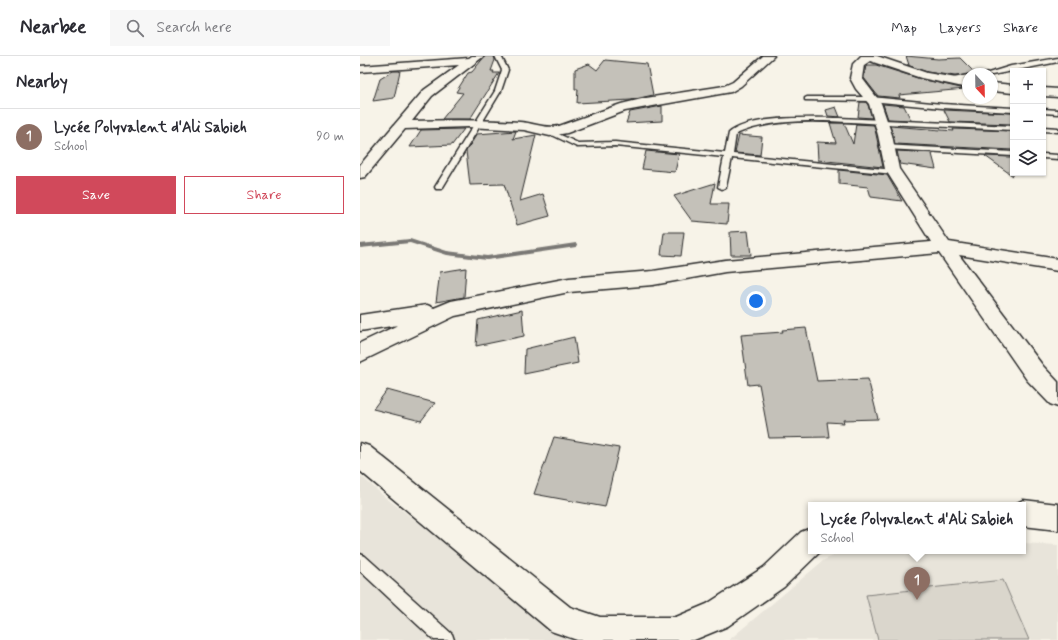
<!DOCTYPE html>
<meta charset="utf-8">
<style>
:root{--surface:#fff;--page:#f7f7f7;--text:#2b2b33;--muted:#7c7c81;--line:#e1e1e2;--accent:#d1495b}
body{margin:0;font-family:Mynerve,sans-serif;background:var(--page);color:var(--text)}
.controls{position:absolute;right:12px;top:12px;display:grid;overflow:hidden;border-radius:0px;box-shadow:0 1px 3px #0004}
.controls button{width:36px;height:36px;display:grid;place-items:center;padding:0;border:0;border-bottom:1px solid var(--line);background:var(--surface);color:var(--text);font:20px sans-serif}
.compass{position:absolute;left:602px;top:12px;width:36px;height:36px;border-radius:50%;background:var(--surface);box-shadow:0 1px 3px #0004;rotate:158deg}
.you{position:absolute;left:396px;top:245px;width:14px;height:14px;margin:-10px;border:3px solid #fff;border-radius:50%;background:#1a73e8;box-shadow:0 0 0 6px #1a73e833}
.badge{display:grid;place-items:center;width:26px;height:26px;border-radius:50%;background:var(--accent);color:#fff;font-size:13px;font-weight:700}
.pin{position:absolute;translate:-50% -33px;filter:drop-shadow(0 1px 2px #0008)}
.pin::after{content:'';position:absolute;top:21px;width:14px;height:12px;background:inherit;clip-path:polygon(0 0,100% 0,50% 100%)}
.popup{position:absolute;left:448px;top:446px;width:218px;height:52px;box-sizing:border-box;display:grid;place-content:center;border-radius:0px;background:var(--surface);filter:drop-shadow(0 1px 3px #0005);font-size:13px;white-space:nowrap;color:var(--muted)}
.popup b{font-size:15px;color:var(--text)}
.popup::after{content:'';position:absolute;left:50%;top:100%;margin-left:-8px;border:8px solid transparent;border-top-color:var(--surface)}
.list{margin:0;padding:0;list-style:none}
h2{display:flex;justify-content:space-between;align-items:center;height:52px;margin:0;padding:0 16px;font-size:17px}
h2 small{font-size:13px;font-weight:400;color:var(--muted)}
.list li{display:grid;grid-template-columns:26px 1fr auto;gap:12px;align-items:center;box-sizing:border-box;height:56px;padding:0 16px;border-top:1px solid var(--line)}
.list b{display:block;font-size:15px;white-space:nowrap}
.list p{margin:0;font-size:13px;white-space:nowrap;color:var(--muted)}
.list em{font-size:13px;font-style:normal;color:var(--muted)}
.actions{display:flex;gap:8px;padding:12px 16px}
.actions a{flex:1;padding:9px 0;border:1px solid var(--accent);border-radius:0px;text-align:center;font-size:14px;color:var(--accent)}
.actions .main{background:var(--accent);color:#fff}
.icon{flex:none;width:22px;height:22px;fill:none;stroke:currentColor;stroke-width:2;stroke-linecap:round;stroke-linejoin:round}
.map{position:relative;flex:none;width:698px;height:584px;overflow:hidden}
header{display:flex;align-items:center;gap:24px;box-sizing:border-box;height:56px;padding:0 20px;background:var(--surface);border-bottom:1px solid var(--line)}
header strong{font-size:19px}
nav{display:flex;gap:22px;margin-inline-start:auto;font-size:14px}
.search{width:280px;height:36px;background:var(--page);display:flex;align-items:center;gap:10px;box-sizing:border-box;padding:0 14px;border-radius:0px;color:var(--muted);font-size:15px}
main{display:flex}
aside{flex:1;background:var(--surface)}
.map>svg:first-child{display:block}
.built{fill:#e8e4da}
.green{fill:#dad6cc;stroke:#82807c}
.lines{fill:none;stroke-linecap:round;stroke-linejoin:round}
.stream{fill:#7a7874;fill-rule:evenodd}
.building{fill:#c4c1b9;stroke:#2b2b2b}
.service-casing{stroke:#2b2b2b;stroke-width:3}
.minor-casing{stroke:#2b2b2b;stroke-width:3}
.service{fill:#f7f3e8;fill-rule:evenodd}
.minor{fill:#f7f3e8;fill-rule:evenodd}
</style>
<header>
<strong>Nearbee</strong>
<div class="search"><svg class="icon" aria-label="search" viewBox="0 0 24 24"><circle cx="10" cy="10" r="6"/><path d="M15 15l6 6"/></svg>Search here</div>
<nav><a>Map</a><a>Layers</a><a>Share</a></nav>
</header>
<main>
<aside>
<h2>Nearby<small></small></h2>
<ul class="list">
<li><span class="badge" style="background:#8d6e63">1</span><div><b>Lycée Polyvalent d'Ali Sabieh</b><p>School</p></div><em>90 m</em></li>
</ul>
<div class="actions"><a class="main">Save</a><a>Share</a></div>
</aside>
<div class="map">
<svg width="698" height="584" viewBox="0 0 698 584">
<rect width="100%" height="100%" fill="#f7f3e8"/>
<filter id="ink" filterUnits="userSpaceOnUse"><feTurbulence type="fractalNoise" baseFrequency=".025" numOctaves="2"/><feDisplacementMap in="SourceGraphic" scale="8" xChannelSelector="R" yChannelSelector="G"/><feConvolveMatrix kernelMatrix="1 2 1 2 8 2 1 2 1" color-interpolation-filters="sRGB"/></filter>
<g filter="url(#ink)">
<g class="built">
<polygon points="0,419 26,442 215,584 0,584"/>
<polygon points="663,487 698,489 698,584 369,584 464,504 485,495 663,495"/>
</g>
<polygon class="green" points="643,524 669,584 518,584 506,539"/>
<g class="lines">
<polygon class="stream" points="50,183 87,195 127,200 216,187 218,189 216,191 127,204 87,199 50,187 0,192 0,188"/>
</g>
<g class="building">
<polygon points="125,0 134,0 135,4 131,15 134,15 133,17 139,17 110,63 82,63 103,37 96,36 108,17 112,16"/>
<polygon points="546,0 578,3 600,2 616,18 595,20 567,16 547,9 549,9"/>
<polygon points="245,4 287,8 293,39 271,44 217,47 218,33 215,33 215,13 229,8 237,14"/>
<polygon points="506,9 516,9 561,23 605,33 539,39 540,42 518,40 504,22"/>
<polygon points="33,15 40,15 34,42 13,45 20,23"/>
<polygon points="500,46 506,46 508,49 512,62 498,61"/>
<polygon points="523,48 544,50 551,64 528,63"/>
<polygon points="302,50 302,65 266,67 270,56"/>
<polygon points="476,51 480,61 468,60 466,54"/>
<polygon points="584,54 653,57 653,68 590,66"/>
<polygon points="470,67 484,67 493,88 496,68 514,69 523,111 458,104 457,86 476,87"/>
<polygon points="530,70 594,75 593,73 653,75 653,94 535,88"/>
<polygon points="104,73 92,89 50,91 61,74"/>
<polygon points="156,75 153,83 176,79 160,145 183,138 190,160 157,169 144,128 110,129 106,95 117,78"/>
<polygon points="379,79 402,81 400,99 375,97"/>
<polygon points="286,95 319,98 315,116 282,113"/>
<polygon points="537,95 576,97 572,98 576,113 540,108"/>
<polygon points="625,100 653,101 653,120"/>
<polygon points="479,114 527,119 542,145 511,141 508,131 479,128"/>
<polygon points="355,127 351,148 369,148 367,168 332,165 314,140"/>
<polygon points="388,175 391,199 371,199 370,176"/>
<polygon points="304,176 324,176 321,200 301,199"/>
<polygon points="106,212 104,241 76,246 80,216"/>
<polygon points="162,254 164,280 116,290 118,264"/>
<polygon points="446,272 457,325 508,323 518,363 483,364 484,367 467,366 469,381 409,382 399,328 388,329 381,279 423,276 422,274"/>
<polygon points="214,281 218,307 164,318 165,293"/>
<polygon points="27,334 75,347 61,365 13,353"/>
<polygon points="194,381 259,392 245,451 174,438"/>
</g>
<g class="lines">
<defs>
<g id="service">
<polygon points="135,0 141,0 148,14 141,35 83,131 82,133 76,133 75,131 135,35 142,14"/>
<polygon points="698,2 698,6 632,19 625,18 651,10"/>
<polygon points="608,19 608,23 587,26 584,24"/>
<polygon points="447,41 511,41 582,48 653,52 653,56 582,52 511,45 445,44 445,42"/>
<polygon points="683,53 698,54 698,58 683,57"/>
<path d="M479,62L653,70V74C610,72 567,70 525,68C479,66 418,59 376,78L373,98L534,114L538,116L534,118L372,102L366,131L362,133L358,131L364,101L255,90L217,91L186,76L192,75L218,87L255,86L365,97L369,77C389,59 453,62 479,62Z"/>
<polygon points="683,71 698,72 698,76 683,75"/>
<polygon points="524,89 653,96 653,100 527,93 523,91"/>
<polygon points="683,98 698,99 698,103 683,102"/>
<polygon points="0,498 5,500 92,578 94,584 74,584 0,515"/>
</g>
<g id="minor">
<path d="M112,0H124L72,40L52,65C88,64 124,64 160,66C174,67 185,73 199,70L261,48L286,42L364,30L373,26L403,0H414L381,30L371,36L265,55L207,77L190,80L164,74L108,71L45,73L5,121L0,122V109L64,34L99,9L0,16V10L109,2Z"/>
<polygon points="501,0 517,0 567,17 608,24 608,32 561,22 510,5 504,9 502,22 521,47 532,79 539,113 589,186 698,203 698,215 599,199 683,310 698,326 698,351 690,348 667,324 579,197 365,216 293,229 209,236 95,260 0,306 0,287 38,269 0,275 0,259 67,249 74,252 91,245 209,222 293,215 365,204 571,186 525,113 518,79 509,48 496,33 490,22 493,8"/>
<polygon points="632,27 653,29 653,37 632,35"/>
<polygon points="683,32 698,33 698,41 683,40"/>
<polygon points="0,387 9,390 210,551 240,561 316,561 347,548 404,511 441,476 451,472 451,495 461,495 424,531 368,570 334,584 217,584 191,575 0,415"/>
<polygon points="663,444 698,448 698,474 663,470 663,449 653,449"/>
</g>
</defs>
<use href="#service" class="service-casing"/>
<use href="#minor" class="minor-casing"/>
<use href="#service" class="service"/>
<use href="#minor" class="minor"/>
</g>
</g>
</svg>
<div class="controls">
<button>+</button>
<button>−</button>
<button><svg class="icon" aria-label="layers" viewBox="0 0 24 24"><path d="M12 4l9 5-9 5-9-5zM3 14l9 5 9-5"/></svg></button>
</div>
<svg class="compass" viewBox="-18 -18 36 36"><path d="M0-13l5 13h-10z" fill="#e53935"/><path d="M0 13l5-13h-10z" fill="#7c7c81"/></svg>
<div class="you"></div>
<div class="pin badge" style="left:557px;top:544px;background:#8d6e63">1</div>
<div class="popup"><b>Lycée Polyvalent d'Ali Sabieh</b>School</div>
</div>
</main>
